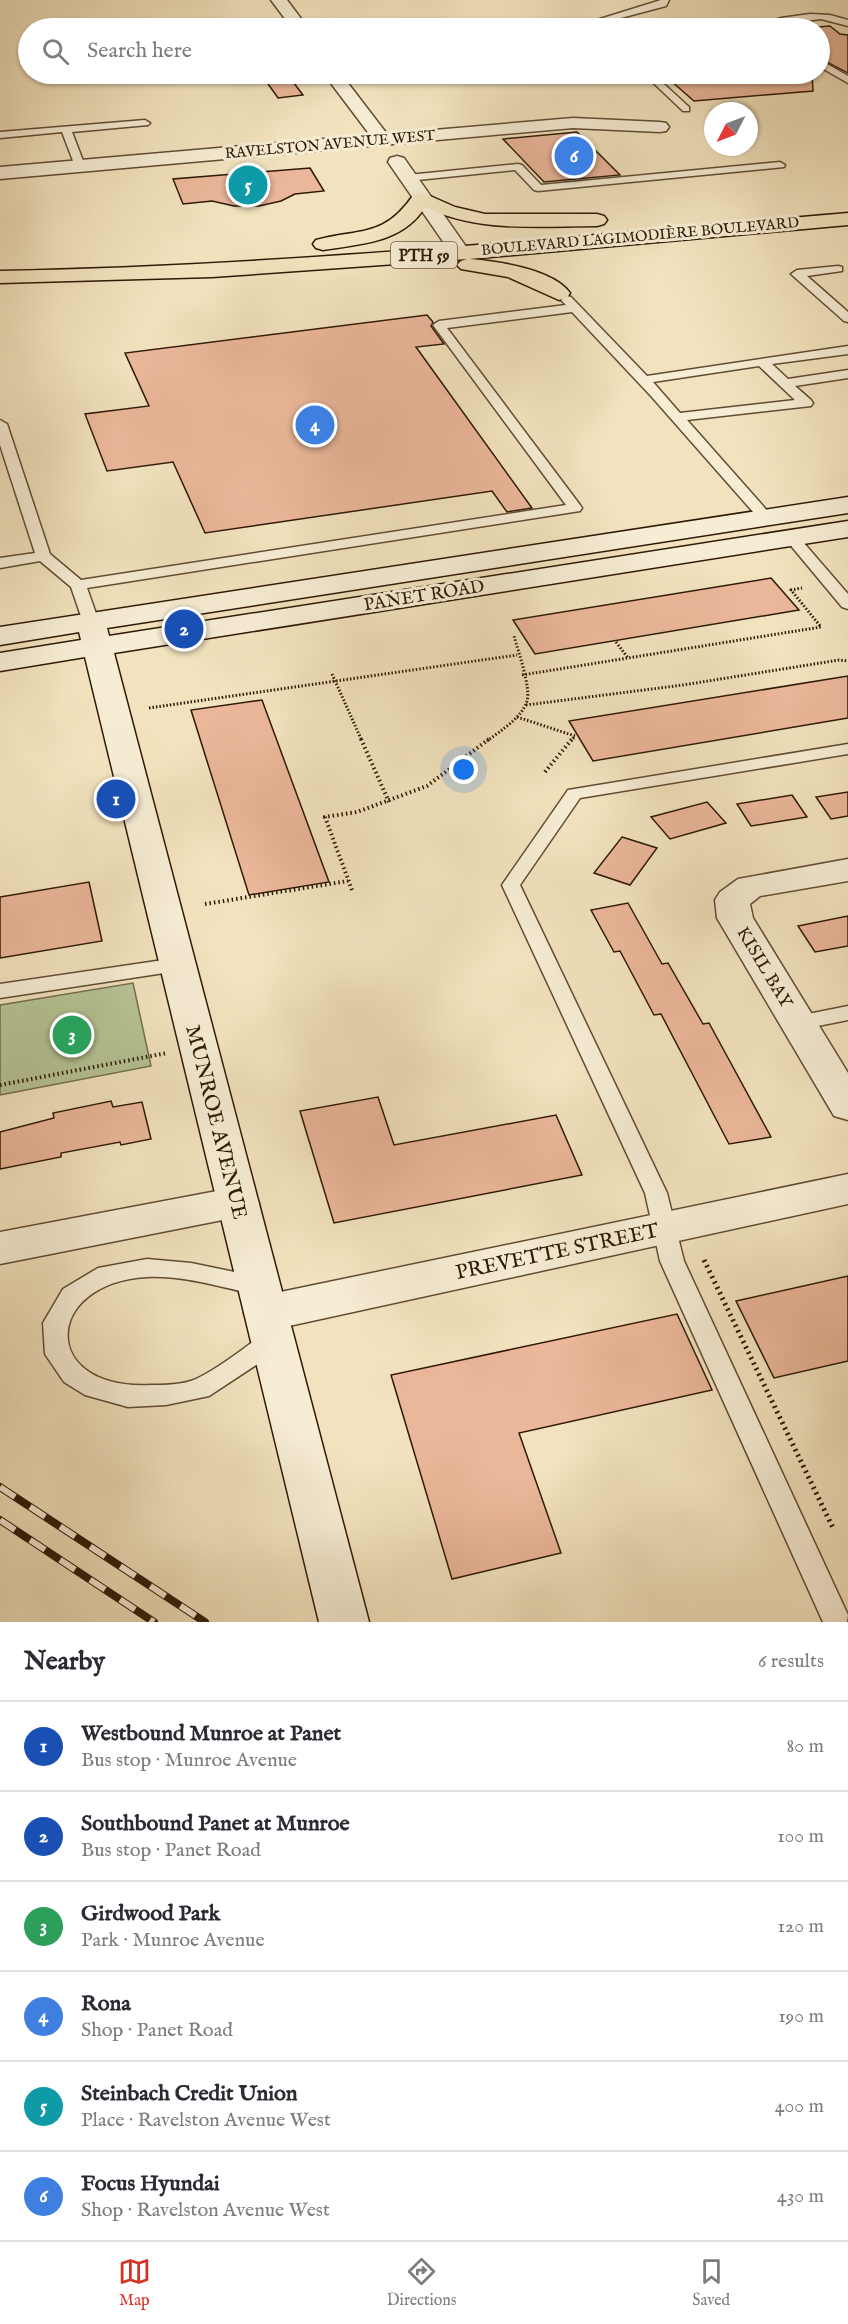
<!DOCTYPE html>
<meta charset="utf-8">
<style>
:root{--surface:#fff;--page:#f7f7f7;--text:#2b2b33;--muted:#7c7c81;--line:#e1e1e2;--accent:#d93025}
body{margin:0;font-family:"IM FELL English",serif;background:var(--page);color:var(--text)}
.compass{position:absolute;left:704px;top:102px;width:54px;height:54px;border-radius:50%;background:var(--surface);box-shadow:0 2px 4px #0004;rotate:228deg}
.you{position:absolute;left:464px;top:770px;width:21px;height:21px;margin:-15px;border:4px solid #fff;border-radius:50%;background:#1a73e8;box-shadow:0 0 0 9px #1a73e833}
.badge{display:grid;place-items:center;width:39px;height:39px;border-radius:50%;background:var(--accent);color:#fff;font-size:20px;font-weight:700}
.pin{position:absolute;translate:-50% -50%;border:3px solid #fff;box-shadow:0 2px 6px #0006}
.list{margin:0;padding:0;list-style:none}
h2{display:flex;justify-content:space-between;align-items:center;height:78px;margin:0;padding:0 24px;font-size:26px}
h2 small{font-size:20px;font-weight:400;color:var(--muted)}
.list li{display:grid;grid-template-columns:39px 1fr auto;gap:18px;align-items:center;box-sizing:border-box;height:90px;padding:0 24px;border-top:2px solid var(--line)}
.list b{display:block;font-size:22px;white-space:nowrap}
.list p{margin:0;font-size:20px;white-space:nowrap;color:var(--muted)}
.list em{font-size:20px;font-style:normal;color:var(--muted)}
.icon{flex:none;width:33px;height:33px;fill:none;stroke:currentColor;stroke-width:2;stroke-linecap:round;stroke-linejoin:round}
.map{position:relative;flex:none;width:848px;height:1622px;overflow:hidden}
.search{position:absolute;background:var(--surface);box-shadow:0 2px 4px #0004;left:18px;right:18px;top:18px;height:66px;display:flex;align-items:center;gap:15px;box-sizing:border-box;padding:0 21px;border-radius:33px;color:var(--muted);font-size:22px}
.sheet{height:618px;background:var(--surface)}
nav{display:flex;justify-content:space-around;align-items:center;box-sizing:border-box;height:84px;border-top:2px solid var(--line);background:var(--surface);font-size:16px;color:var(--muted)}
nav a{display:grid;justify-items:center;gap:3px}
nav .on{color:var(--accent)}
.map>svg:first-child{display:block}
.green{fill:#b6c495;stroke:#726e4e;stroke-width:1.5}
.building{fill:#ebb79a;stroke:#2f1906;stroke-width:1.5}
.lines{fill:none;stroke-linecap:round;stroke-linejoin:round}
.lane-casing{stroke:#604c34;stroke-width:3}
.street-casing{stroke:#604c34;stroke-width:3}
.secondary-casing{stroke:#2f1906;stroke-width:3}
.primary-casing{stroke:#2f1906;stroke-width:3}
.path-far2{stroke:#2f1906;stroke-width:3;stroke-dasharray:1.5 2;stroke-linecap:butt}
.path-far1{stroke:#2f1906;stroke-width:4;stroke-dasharray:1.5 3;stroke-linecap:butt}
.path{stroke:#2f1906;stroke-width:5;stroke-dasharray:2 4;stroke-linecap:butt}
.lane{fill:#f7edd5;fill-rule:evenodd}
.street{fill:#f7edd5;fill-rule:evenodd}
.secondary{fill:#f7edd5;fill-rule:evenodd}
.primary{fill:#f2e3be;fill-rule:evenodd}
.rail-casing{stroke:#2f1906;stroke-width:8}
.rail{stroke:#f7edd5;stroke-width:6;stroke-dasharray:18;stroke-linecap:butt}
.labels{text-anchor:middle;stroke-width:6;stroke-linejoin:round;paint-order:stroke}
.far-street-label{font-size:15px;fill:#2f1906;stroke:#f7edd5}
.shield{fill:#f7edd5;stroke:#6b5944;stroke-width:1.5}
.shield-label{font-size:16px;font-weight:bold;fill:#2f1906}
.street-label{font-size:18px;fill:#2f1906;stroke:#f7edd5}
.near-street-label{font-size:21px;fill:#2f1906;stroke:#f7edd5}
</style>
<div class="map">
<svg width="848" height="1622" viewBox="0 0 848 1622">
<rect width="100%" height="100%" fill="#f2e3be"/>
<filter id="stains"><feTurbulence type="fractalNoise" baseFrequency=".00333" numOctaves="4"/><feColorMatrix values="0 0 0 0 .2 0 0 0 0 .09 0 0 0 0 .02 0 0 0 .5 -.17"/></filter>
<radialGradient id="worn" r=".72"><stop offset=".6" stop-color="#630" stop-opacity="0"/><stop offset="1" stop-color="#630" stop-opacity=".3"/></radialGradient>
<polygon class="green" points="133,983 151,1066 0,1095 0,1005"/>
<g class="building">
<polygon points="830,26 840,34 848,35 848,73 819,58 819,28 803,28"/>
<polygon points="261,74 287,74 303,95 278,98"/>
<polygon points="663,74 812,74 813,91 694,101"/>
<polygon points="577,132 620,175 544,182 503,139"/>
<polygon points="310,168 324,191 295,194 281,201 259,206 234,206 212,201 183,204 173,179"/>
<polygon points="427,315 433,322 431,326 444,344 416,347 532,508 507,512 492,491 205,533 173,462 107,471 85,414 149,406 125,353"/>
<polygon points="771,578 799,610 535,654 513,620"/>
<polygon points="848,676 848,718 593,761 569,721"/>
<polygon points="262,700 329,882 249,895 191,710"/>
<polygon points="848,792 848,816 831,819 816,797"/>
<polygon points="792,795 807,817 751,826 737,804"/>
<polygon points="707,802 726,823 670,839 651,817"/>
<polygon points="622,837 657,848 630,885 594,873"/>
<polygon points="89,882 102,941 0,958 0,897"/>
<polygon points="628,903 662,964 668,963 703,1024 709,1023 771,1137 729,1144 661,1014 654,1015 620,951 614,952 591,910"/>
<polygon points="848,916 848,946 815,952 798,926"/>
<polygon points="378,1097 394,1145 556,1115 582,1175 334,1223 300,1111"/>
<polygon points="111,1101 113,1107 142,1102 151,1139 121,1145 120,1142 61,1153 61,1157 0,1169 0,1132 54,1118 53,1113"/>
<polygon points="848,1276 848,1361 774,1378 736,1301"/>
<polygon points="677,1314 712,1390 519,1433 561,1553 452,1579 391,1375"/>
</g>
<g class="lines">
<defs>
<g id="lane">
<polygon points="661,0 669,0 666,6 598,24 602,28 593,28 587,23"/>
<polygon points="810,14 830,15 848,20 848,26 821,19 778,24 782,28 773,28 768,23 781,18"/>
<polygon points="820,60 848,76 848,83 820,67"/>
<polygon points="644,74 653,74 689,107 689,111 683,111"/>
<polygon points="145,120 150,123 148,125 72,132 85,166 80,169 75,166 62,132 0,138 0,132"/>
<polygon points="780,162 785,165 784,167 538,191 534,190 515,170 408,181 403,178 408,175 518,164 522,165 541,185"/>
<polygon points="838,266 842,267 842,271 807,276 848,312 848,322 844,321 791,274 797,270"/>
<path d="M567,296L571,297L647,376L848,346V354L772,364L788,379L848,370V378L795,386L811,400L813,403L811,406L687,420L771,515L773,518L771,521H761L651,396L572,312L447,328L580,505L582,508L580,511L87,588L99,622L91,627L83,622L71,587L40,561L0,568V558L35,553L0,445V420L7,424L50,554L81,580L566,505L433,325L439,321L566,305L561,300ZM759,366L795,400L680,413L653,382Z"/>
<polygon points="792,534 797,535 848,594 848,609 842,607 787,541 785,538 787,535"/>
<polygon points="848,744 848,754 580,798 520,885 667,1193 684,1261 848,1615 847,1622 823,1622 660,1261 645,1193 502,885 568,790"/>
<polygon points="177,958 184,960 187,965 184,970 0,998 0,984"/>
<polygon points="848,1006 848,1020 798,1030 791,1028 788,1023 791,1018 798,1016"/>
<path d="M147,1259L191,1263L259,1277L267,1279L271,1286L267,1293L259,1295C223,1288 184,1275 147,1277C42,1283 39,1391 151,1385C164,1385 183,1385 196,1379C220,1368 242,1349 264,1334L273,1331L282,1334L285,1341L282,1348L209,1396L166,1405L128,1407L85,1395L64,1382L45,1354L43,1323L63,1289L98,1268Z"/>
</g>
<g id="street">
<polygon points="271,0 287,0 308,28 292,28"/>
<polygon points="324,74 341,74 387,134 573,118 660,122 666,123 669,127 666,131 660,132 573,128 0,179 0,167 370,135"/>
<polygon points="397,156 404,158 467,248 470,252 467,256 460,258 453,256 388,162 390,158"/>
<polygon points="848,859 848,881 760,896 750,904 753,918 848,1073 848,1120 834,1116 717,918 715,900 720,892 738,879"/>
<polygon points="848,1174 848,1204 266,1331 250,1325 244,1313 250,1301 266,1295"/>
<polygon points="238,1187 253,1192 259,1203 253,1214 0,1264 0,1232"/>
</g>
<polygon id="secondary" points="848,497 848,513 107,628 109,636 848,521 848,537 114,653 369,1622 319,1622 85,657 0,671 0,653 81,640 79,632 0,645 0,627"/>
<g id="primary">
<path d="M421,192L455,207L485,214H597L604,216L607,220L604,224L597,226C539,226 478,233 425,207C403,243 360,244 323,250L316,248L313,244L316,240C362,228 384,238 414,194Z"/>
<path d="M848,213V225L469,259C496,261 553,269 570,293L567,298L559,300L508,277L461,269L457,265L461,261L467,259L212,277L0,283V271C284,266 565,237 848,213Z"/>
</g>
</defs>
<use href="#lane" class="lane-casing"/>
<use href="#street" class="street-casing"/>
<use href="#secondary" class="secondary-casing"/>
<use href="#primary" class="primary-casing"/>
<g class="path-far2">
<polyline points="616,642 628,658"/>
<polyline points="332,674 362,741"/>
<polyline points="522,675 821,627 791,590 802,588"/>
<polyline points="526,705 683,685 839,660 848,661"/>
<polyline points="149,708 517,655"/>
<polyline points="517,717 575,736 571,741"/>
<path d="M487,741C500,731 522,718 527,701C531,687 518,651 514,636"/>
</g>
<g class="path-far1">
<polyline points="361,739 389,802"/>
<polyline points="545,772 572,739"/>
<polyline points="352,890 325,817 357,812 427,786 489,739"/>
<polyline points="205,904 348,881"/>
<polyline points="0,1085 167,1053"/>
</g>
<polyline class="path" points="704,1260 834,1530"/>
<use href="#lane" class="lane"/>
<use href="#street" class="street"/>
<use href="#secondary" class="secondary"/>
<use href="#primary" class="primary"/>
<defs>
<g id="rail">
<polyline points="0,1487 205,1622"/>
<polyline points="0,1520 154,1622"/>
</g>
</defs>
<use href="#rail" class="rail-casing"/>
<use href="#rail" class="rail"/>
</g>
<g class="labels">
<g class="far-street-label">
<text transform="translate(330 144) rotate(-5)" y="5">RAVELSTON AVENUE WEST</text>
<text transform="translate(640 236) rotate(-5)" y="5">BOULEVARD LAGIMODIÈRE BOULEVARD</text>
</g>
<rect class="shield" x="391" y="242" width="66" height="26" rx="4.5"/>
<g class="shield-label">
<text x="424" y="261">PTH 59</text>
</g>
<g class="street-label">
<text transform="translate(424 595) rotate(-9)" y="6">PANET ROAD</text>
<text transform="translate(765 967) rotate(59)" y="6">KISIL BAY</text>
</g>
<g class="near-street-label">
<text transform="translate(217 1122) rotate(76)" y="7">MUNROE AVENUE</text>
<text transform="translate(557 1251) rotate(-12)" y="7">PREVETTE STREET</text>
</g>
</g>
<rect width="100%" height="100%" filter="url(#stains)"/>
<rect width="100%" height="100%" fill="url(#worn)"/>
</svg>
<svg class="compass" viewBox="-18 -18 36 36"><path d="M0-13l5 13h-10z" fill="#e53935"/><path d="M0 13l5-13h-10z" fill="#7c7c81"/></svg>
<div class="you"></div>
<div class="pin badge" style="left:116px;top:799px;background:#1a4fb4">1</div>
<div class="pin badge" style="left:184px;top:629px;background:#1a4fb4">2</div>
<div class="pin badge" style="left:72px;top:1035px;background:#2e9e5b">3</div>
<div class="pin badge" style="left:315px;top:425px;background:#3f7fe0">4</div>
<div class="pin badge" style="left:248px;top:185px;background:#0f9aa8">5</div>
<div class="pin badge" style="left:574px;top:156px;background:#3f7fe0">6</div>
<div class="search"><svg class="icon" aria-label="search" viewBox="0 0 24 24"><circle cx="10" cy="10" r="6"/><path d="M15 15l6 6"/></svg>Search here</div>
</div>
<section class="sheet">
<h2>Nearby<small>6 results</small></h2>
<ul class="list">
<li><span class="badge" style="background:#1a4fb4">1</span><div><b>Westbound Munroe at Panet</b><p>Bus stop · Munroe Avenue</p></div><em>80 m</em></li>
<li><span class="badge" style="background:#1a4fb4">2</span><div><b>Southbound Panet at Munroe</b><p>Bus stop · Panet Road</p></div><em>100 m</em></li>
<li><span class="badge" style="background:#2e9e5b">3</span><div><b>Girdwood Park</b><p>Park · Munroe Avenue</p></div><em>120 m</em></li>
<li><span class="badge" style="background:#3f7fe0">4</span><div><b>Rona</b><p>Shop · Panet Road</p></div><em>190 m</em></li>
<li><span class="badge" style="background:#0f9aa8">5</span><div><b>Steinbach Credit Union</b><p>Place · Ravelston Avenue West</p></div><em>400 m</em></li>
<li><span class="badge" style="background:#3f7fe0">6</span><div><b>Focus Hyundai</b><p>Shop · Ravelston Avenue West</p></div><em>430 m</em></li>
</ul>
</section>
<nav>
<a class="on"><svg class="icon" aria-label="map" viewBox="0 0 24 24"><path d="M3 6l6-2 6 2 6-2v14l-6 2-6-2-6 2zM9 4v14M15 6v14"/></svg>Map</a>
<a><svg class="icon" aria-label="directions" viewBox="0 0 24 24"><path d="M12 3l9 9-9 9-9-9zM9 14v-3h6M13 9l2 2-2 2"/></svg>Directions</a>
<a><svg class="icon" aria-label="saved" viewBox="0 0 24 24"><path d="M7 4h10v16l-5-4-5 4z"/></svg>Saved</a>
</nav>
